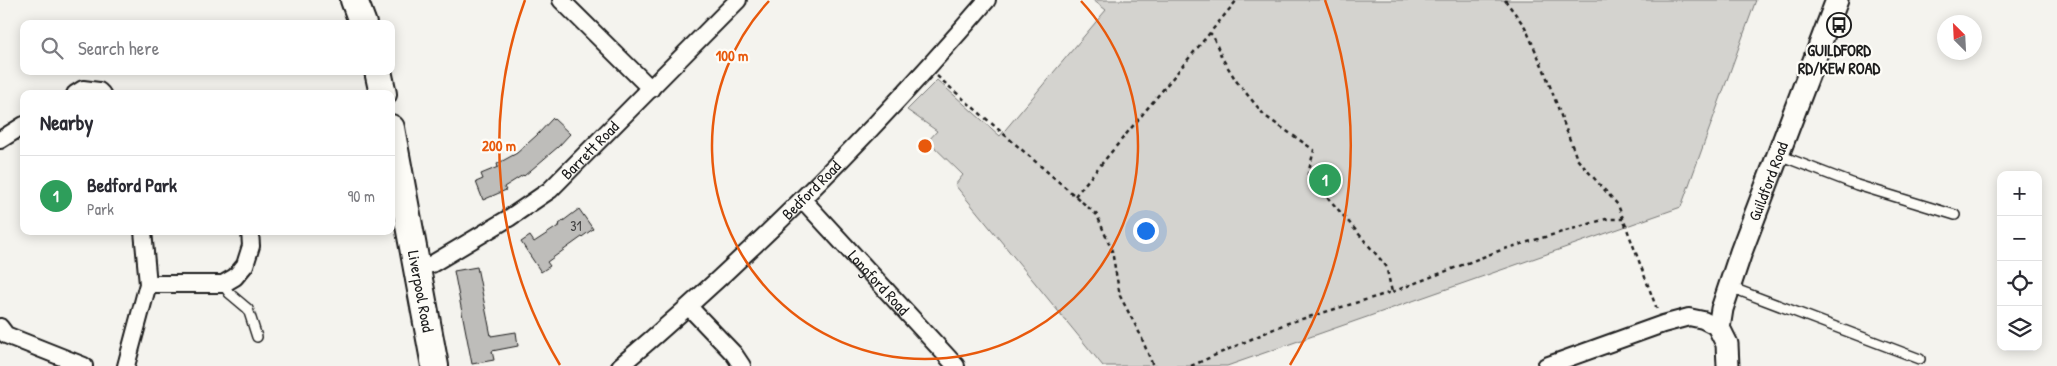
<!DOCTYPE html>
<meta charset="utf-8">
<style>
:root{--surface:#fff;--page:#f7f7f7;--text:#2b2b33;--muted:#7c7c81;--line:#e1e1e2;--accent:#1c1c1c}
body{margin:0;font-family:"Patrick Hand",sans-serif;background:var(--page);color:var(--text)}
.controls{position:absolute;right:15px;bottom:15px;display:grid;overflow:hidden;border-radius:10px;box-shadow:0 2px 12px #0003}
.controls button{width:45px;height:45px;display:grid;place-items:center;padding:0;border:0;border-bottom:1px solid var(--line);background:var(--surface);color:var(--text);font:25px sans-serif}
.compass{position:absolute;left:1937px;top:15px;width:45px;height:45px;border-radius:50%;background:var(--surface);box-shadow:0 2px 12px #0003;rotate:336deg}
.you{position:absolute;left:1145px;top:230px;width:18px;height:18px;margin:-12px;border:4px solid #fff;border-radius:50%;background:#1a73e8;box-shadow:0 0 0 8px #1a73e833}
.badge{display:grid;place-items:center;width:32px;height:32px;border-radius:50%;background:var(--accent);color:#fff;font-size:16px;font-weight:700}
.pin{position:absolute;translate:-50% -50%;border:2px solid #fff;box-shadow:0 1px 5px #0006}
.list{margin:0;padding:0;list-style:none}
h2{display:flex;justify-content:space-between;align-items:center;height:65px;margin:0;padding:0 20px;font-size:21px}
h2 small{font-size:16px;font-weight:400;color:var(--muted)}
.list li{display:grid;grid-template-columns:32px 1fr auto;gap:15px;align-items:center;box-sizing:border-box;height:80px;padding:0 20px;border-top:1px solid var(--line)}
.list b{display:block;font-size:19px;white-space:nowrap}
.list p{margin:0;font-size:16px;white-space:nowrap;color:var(--muted)}
.list em{font-size:16px;font-style:normal;color:var(--muted)}
.icon{flex:none;width:28px;height:28px;fill:none;stroke:currentColor;stroke-width:2;stroke-linecap:round;stroke-linejoin:round}
.map{position:relative;flex:none;width:2057px;height:366px;overflow:hidden}
.search{position:absolute;background:var(--surface);box-shadow:0 2px 12px #0003;left:20px;top:20px;width:375px;height:55px;display:flex;align-items:center;gap:12px;box-sizing:border-box;padding:0 18px;border-radius:10px;color:var(--muted);font-size:19px}
.panel{position:absolute;background:var(--surface);box-shadow:0 2px 12px #0003;left:20px;top:90px;width:375px;height:145px;border-radius:10px}
.map>svg:first-child{display:block}
.green{fill:#d4d3cf;stroke:#787876}
.building{fill:#bebdba;stroke:#1c1c1c}
.lines{fill:none;stroke-linecap:round;stroke-linejoin:round}
.service-casing{stroke:#1c1c1c;stroke-width:12}
.minor-casing{stroke:#1c1c1c;stroke-width:20}
.tertiary-casing{stroke:#1c1c1c;stroke-width:25}
.primary-casing{stroke:#1c1c1c;stroke-width:30}
.path{stroke:#1c1c1c;stroke-width:2.5;stroke-dasharray:4 4;stroke-linecap:butt}
.service{stroke:#fdfcf7;stroke-width:9}
.minor{stroke:#fdfcf7;stroke-width:16}
.tertiary{stroke:#fdfcf7;stroke-width:21}
.primary{stroke:#fdfcf7;stroke-width:26}
.ring{fill:none;stroke:#e8590c;stroke-width:2.5}
.labels{text-anchor:middle;stroke-width:4.5;stroke-linejoin:round;paint-order:stroke}
.number-label{font-size:14px;fill:#444}
.poi-label{font-size:16px;font-weight:bold;fill:#1c1c1c;stroke:#fdfcf7}
.street-label{font-size:16px;fill:#1c1c1c;stroke:#fdfcf7}
.centre{fill:#e8590c;stroke:#fdfcf7;stroke-width:2.5}
.ring-label{font-size:15px;text-anchor:middle;font-weight:bold;fill:#e8590c;stroke:#fdfcf7;stroke-width:4.5;stroke-linejoin:round;paint-order:stroke}
</style>
<div class="map">
<svg width="2057" height="366" viewBox="0 0 2057 366">
<rect width="100%" height="100%" fill="#f4f3ee"/>
<filter id="ink" filterUnits="userSpaceOnUse"><feTurbulence type="fractalNoise" baseFrequency=".02" numOctaves="2"/><feDisplacementMap in="SourceGraphic" scale="10" xChannelSelector="R" yChannelSelector="G"/><feConvolveMatrix kernelMatrix="1 2 1 2 8 2 1 2 1" color-interpolation-filters="sRGB"/></filter>
<g filter="url(#ink)">
<polygon class="green" points="1093,0 1756,0 1681,207 1227,366 1103,366 955,185 963,175 928,141 937,131 907,110 937,80 1000,136 1106,10"/>
<g class="building">
<polygon points="553,118 570,134 558,147 524,176 523,175 504,187 506,190 483,200 476,182 483,179 481,174 498,167 497,164 517,153 537,135"/>
<polygon points="579,209 593,229 547,262 550,266 541,272 521,242 530,236 534,242 560,225 559,224"/>
<polygon points="477,267 491,336 516,332 518,346 492,351 494,360 472,364 454,271"/>
</g>
<g class="lines">
<defs>
<g id="service">
<polyline points="1779,155 1857,185 1955,215"/>
<polyline points="223,284 229,293 248,309 257,337"/>
<polyline points="1730,287 1920,359"/>
</g>
<g id="minor">
<polyline points="561,0 651,89"/>
<polyline points="75,94 83,89 99,91 102,94"/>
<polyline points="0,140 24,125"/>
<path id="s1" d="M803,200L956,366"/>
<path id="s2" d="M418,267L432,264L509,218L550,190L738,0"/>
<polyline points="148,284 223,284 235,277 245,265 251,246 250,231"/>
<polyline points="689,307 734,354 742,366"/>
<polyline points="0,327 6,335 84,366"/>
<polyline points="126,366 148,284 143,231"/>
<path id="s3" d="M620,366C752,254 875,131 987,0"/>
<polyline points="1546,366 1663,324 1689,317 1703,320 1719,328"/>
</g>
<g id="tertiary">
<path id="s4" d="M1728,366L1727,344L1719,328L1722,309L1741,252L1837,0"/>
</g>
<g id="primary">
<polyline points="354,0 363,24"/>
<polyline points="378,71 383,94"/>
<path id="s5" d="M391,128L435,366"/>
</g>
</defs>
<use href="#service" class="service-casing"/>
<use href="#minor" class="minor-casing"/>
<use href="#tertiary" class="tertiary-casing"/>
<use href="#primary" class="primary-casing"/>
<g class="path">
<polyline points="1505,0 1525,27 1544,70 1577,159 1618,205 1658,312"/>
<polyline points="937,76 1097,215 1112,251 1120,296 1140,334 1153,366"/>
<polyline points="1075,196 1237,0"/>
<polyline points="1392,292 1501,250 1606,219 1623,219"/>
<polyline points="1191,366 1285,324 1392,292 1386,266 1308,174 1314,150 1265,116 1237,82 1222,58 1213,36 1210,33"/>
</g>
<use href="#service" class="service"/>
<use href="#minor" class="minor"/>
<use href="#tertiary" class="tertiary"/>
<use href="#primary" class="primary"/>
</g>
</g>
<g class="ring">
<path d="M1081 1A213 213 0 1 1 769 1"/>
<path d="M560 365A426 426 0 0 1 525 0M1325 0A426 426 0 0 1 1290 365"/>
</g>
<defs>
<symbol id="bus-ring" viewBox="-11 -11 22 22"><circle r="9.5" fill="#fdfcf7" stroke="#1c1c1c" stroke-width="1.5"/><path d="M-5-6H5V4H4V6H2V4H-2V6H-4V4H-5ZM-3.5-4V0h7V-4ZM-3.5 1.2v1.5H-2V1.2ZM2 1.2v1.5H3.5V1.2Z" fill="#1c1c1c"/></symbol>
</defs>
<g fill-rule="evenodd">
<use href="#bus-ring" x="1825" y="11" width="28" height="28"/>
</g>
<g class="labels">
<g class="number-label">
<text x="576" y="231">31</text>
</g>
<g class="poi-label">
<text x="1839" y="56">GUILDFORD<tspan x="1839" dy="18">RD/KEW ROAD</tspan></text>
</g>
<g class="street-label">
<text dy="6" stroke="none"><textPath href="#s2" startOffset="210">Barrett Road</textPath></text>
<text dy="6" stroke="none"><textPath href="#s4" startOffset="195">Guildford Road</textPath></text>
<text dy="6" stroke="none"><textPath href="#s3" startOffset="260">Bedford Road</textPath></text>
<text dy="6" stroke="none"><textPath href="#s1" startOffset="112">Longford Road</textPath></text>
<text dy="6" stroke="none"><textPath href="#s5" startOffset="166">Liverpool Road</textPath></text>
</g>
</g>
<circle cx="925" cy="146" r="8" class="centre"/>
<g class="ring-label">
<text x="732" y="61">100 m</text>
<text x="499" y="151">200 m</text>
</g>
</svg>
<div class="controls">
<button>+</button>
<button>−</button>
<button><svg class="icon" aria-label="locate" viewBox="0 0 24 24"><circle cx="12" cy="12" r="6"/><path d="M12 2v4M12 18v4M2 12h4M18 12h4"/></svg></button>
<button><svg class="icon" aria-label="layers" viewBox="0 0 24 24"><path d="M12 4l9 5-9 5-9-5zM3 14l9 5 9-5"/></svg></button>
</div>
<svg class="compass" viewBox="-18 -18 36 36"><path d="M0-13l5 13h-10z" fill="#e53935"/><path d="M0 13l5-13h-10z" fill="#7c7c81"/></svg>
<div class="you"></div>
<div class="pin badge" style="left:1325px;top:180px;background:#2e9e5b">1</div>
<div class="search"><svg class="icon" aria-label="search" viewBox="0 0 24 24"><circle cx="10" cy="10" r="6"/><path d="M15 15l6 6"/></svg>Search here</div>
<section class="panel">
<h2>Nearby<small></small></h2>
<ul class="list">
<li><span class="badge" style="background:#2e9e5b">1</span><div><b>Bedford Park</b><p>Park</p></div><em>90 m</em></li>
</ul>
</section>
</div>
